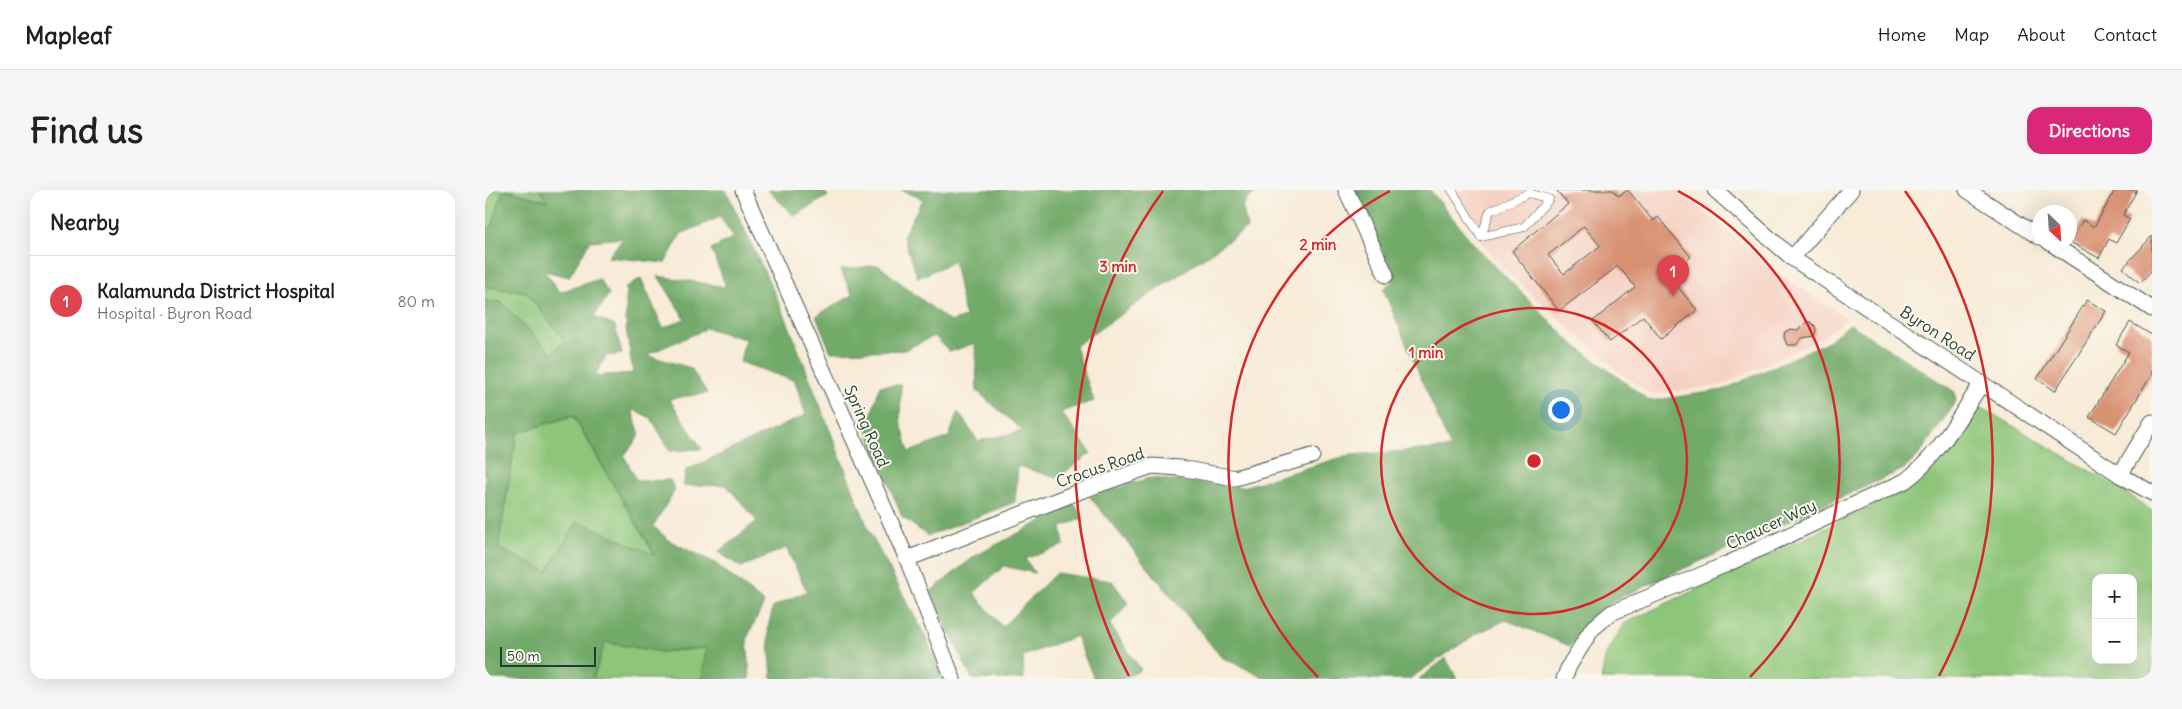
<!DOCTYPE html>
<meta charset="utf-8">
<style>
:root{--surface:#fff;--page:#f6f6f6;--text:#202124;--muted:#757577;--line:#e0e0e0;--accent:#db2777}
body{margin:0;font-family:Delius,sans-serif;background:var(--page);color:var(--text)}
.controls{position:absolute;right:15px;bottom:15px;display:grid;overflow:hidden;border-radius:10px;box-shadow:0 5px 20px #0002}
.controls button{width:45px;height:45px;display:grid;place-items:center;padding:0;border:0;border-bottom:1px solid var(--line);background:var(--surface);color:var(--text);font:25px sans-serif}
.compass{position:absolute;left:1547px;top:15px;width:45px;height:45px;border-radius:50%;background:var(--surface);box-shadow:0 5px 20px #0002;rotate:155deg}
.scale{position:absolute;left:15px;bottom:12px;width:96px;box-sizing:border-box;padding-left:5px;border:2px solid #1f3d34;border-top:0;font-size:14px;line-height:18px;white-space:nowrap;color:#1f3d34;-webkit-text-stroke:4px #fbf7ec;paint-order:stroke}
.you{position:absolute;left:1075px;top:219px;width:18px;height:18px;margin:-12px;border:4px solid #fff;border-radius:50%;background:#1a73e8;box-shadow:0 0 0 8px #1a73e833}
.badge{display:grid;place-items:center;width:32px;height:32px;border-radius:50%;background:var(--accent);color:#fff;font-size:16px;font-weight:700}
.pin{position:absolute;translate:-50% -41px;filter:drop-shadow(0 1px 2px #0008)}
.pin::after{content:'';position:absolute;top:26px;width:18px;height:15px;background:inherit;clip-path:polygon(0 0,100% 0,50% 100%)}
.list{margin:0;padding:0;list-style:none}
h2{display:flex;justify-content:space-between;align-items:center;height:65px;margin:0;padding:0 20px;font-size:21px}
h2 small{font-size:16px;font-weight:400;color:var(--muted)}
.list li{display:grid;grid-template-columns:32px 1fr auto;gap:15px;align-items:center;box-sizing:border-box;height:90px;padding:0 20px;border-top:1px solid var(--line)}
.list b{display:block;font-size:19px;white-space:nowrap}
.list p{margin:0;font-size:16px;white-space:nowrap;color:var(--muted)}
.list em{font-size:16px;font-style:normal;color:var(--muted)}
.map{position:relative;flex:none;width:1667px;height:489px;overflow:hidden;border-radius:15px}
header{display:flex;align-items:center;gap:30px;box-sizing:border-box;height:70px;padding:0 25px;background:var(--surface);border-bottom:1px solid var(--line)}
header strong{font-size:24px}
nav{display:flex;gap:28px;margin-inline-start:auto;font-size:18px}
.intro{display:flex;align-items:center;justify-content:space-between;box-sizing:border-box;height:120px;padding:0 30px}
h1{margin:0;font-size:35px}
.button{padding:12px 22px;border-radius:15px;background:var(--accent);color:#fff;font-size:18px;font-weight:700}
main{display:flex;gap:30px;padding:0 30px}
aside{flex:1;background:var(--surface);border-radius:15px;box-shadow:0 5px 20px #0002}
.map>svg:first-child{display:block}
.built{fill:#f6d2c4}
.green{fill:#8dc579;stroke:#568156;fill-rule:evenodd}
.forest{fill:#72aa69;stroke:#48744e;fill-rule:evenodd}
.building{fill:#d99173;fill-rule:evenodd}
.lines{fill:none;stroke-linecap:round;stroke-linejoin:round}
.lane-casing{stroke:#40574d;stroke-width:9}
.street-casing{stroke:#40574d;stroke-width:17}
.lane{stroke:#fff;stroke-width:8}
.street{stroke:#fff;stroke-width:15}
.ring{fill:none;stroke:#d62828;stroke-width:2.5}
.labels{text-anchor:middle;stroke-width:4;stroke-linejoin:round;paint-order:stroke}
.street-label{font-size:16px;fill:#1f3d34;stroke:#fbf7ec}
.centre{fill:#d62828;stroke:#fbf7ec;stroke-width:2.5}
.ring-label{font-size:15px;text-anchor:middle;font-weight:bold;fill:#d62828;stroke:#fbf7ec;stroke-width:4;stroke-linejoin:round;paint-order:stroke}
</style>
<header>
<strong>Mapleaf</strong>
<nav><a>Home</a><a>Map</a><a>About</a><a>Contact</a></nav>
</header>
<div class="intro"><h1>Find us</h1><a class="button">Directions</a></div>
<main>
<aside>
<h2>Nearby<small></small></h2>
<ul class="list">
<li><span class="badge" style="background:#e0444e">1</span><div><b>Kalamunda District Hospital</b><p>Hospital · Byron Road</p></div><em>80 m</em></li>
</ul>
</aside>
<div class="map">
<svg width="1667" height="489" viewBox="0 0 1667 489">
<rect width="100%" height="100%" fill="#fbf7ec"/>
<filter id="ink" filterUnits="userSpaceOnUse"><feTurbulence type="fractalNoise" baseFrequency=".02" numOctaves="2"/><feDisplacementMap in="SourceGraphic" scale="10" xChannelSelector="R" yChannelSelector="G"/><feConvolveMatrix kernelMatrix="1 2 1 2 8 2 1 2 1" color-interpolation-filters="sRGB"/></filter>
<filter id="wash" filterUnits="userSpaceOnUse"><feTurbulence type="fractalNoise" baseFrequency=".0096" numOctaves="4" result="noise"/><feDisplacementMap in="SourceGraphic" scale="20" xChannelSelector="R" yChannelSelector="G"/><feGaussianBlur stdDeviation="1.12" result="paint"/><feColorMatrix in="noise" values="0 0 0 0 0 0 0 0 0 0 0 0 0 0 0 0 0 1.4 0 .05"/><feComposite in="paint" operator="in"/></filter>
<g filter="url(#wash)">
<rect width="100%" height="100%" fill="#f8ebd8"/>
<polygon class="built" points="957,0 1194,0 1293,84 1362,128 1338,147 1236,196 1167,204 1138,185 1016,77"/>
<g class="green">
<polygon points="0,0 18,0 7,37 0,39"/>
<polygon points="20,0 54,0 63,11"/>
<polygon points="0,95 2,97 41,102 79,150 67,164 16,112 0,111"/>
<path d="M1494,216L1639,301L1667,321V489H1116L1121,464L1140,433L1436,293ZM1611,388H1648V470H1611Z"/>
<polygon points="88,226 170,366 62,381 13,358 32,243"/>
<polygon points="120,452 176,462 221,458 217,489 108,489"/>
</g>
<g class="forest">
<path d="M18,0L62,11L54,0H241L301,128L385,343L443,451L458,489H287L283,438L288,417L322,401L301,358L256,377L233,362L272,331L241,295L198,296L201,280L321,225L310,191L255,172L260,149L217,137L219,140L161,165L206,178L222,203L184,209L217,259L185,261L166,228L147,219L155,245L139,266L152,291L185,290L190,300L168,336L185,351L230,373L279,413L262,448L265,489H217L221,458L176,462L120,452L108,489H0V111L15,112L67,163L79,150L41,102L2,97L0,95V39L7,37ZM235,27L249,47L226,59L241,97L173,86L200,129L178,138L156,88L141,97V138L148,183L110,186L121,166L137,164L130,136L109,127L124,104L114,89L75,102L59,81L84,87L105,51L138,48L123,67L180,73L196,44ZM88,225L170,365H169L93,331L62,381L13,358L32,243Z"/>
<polygon points="283,0 338,0 343,6 309,26"/>
<polygon points="416,0 770,0 771,2 757,15 762,38 590,156 609,211 576,222 606,263 572,288 533,276 530,312 443,346 417,327 382,239 395,196 416,195 415,230 424,262 464,247 473,222 493,251 538,241 492,201 490,153 465,162 449,146 419,160 346,162 331,126 368,105 355,80 393,75 465,132 480,127 469,71 433,88 418,46 438,9"/>
<path d="M869,0H945L992,58L1088,154L1165,211L1238,200L1342,152L1365,134L1470,202L1471,211L1433,266L1419,279L1134,408C1113,420 1099,436 1085,456L1021,430L991,444L924,489H783L736,467L605,307L664,288L758,297L864,265L966,258L898,99L909,90L908,83Z"/>
<polygon points="589,314 599,328 576,337 579,355 540,369 550,383 519,376 489,403 517,437 571,383 627,391 643,413 625,435 656,480 637,489 609,489 591,446 538,466 539,489 487,489 445,402 490,366"/>
<polygon points="961,468 972,489 934,489"/>
</g>
<g id="blocks">
<g class="building">
<path d="M1071,0H1128L1133,6L1143,0L1168,31L1173,27L1206,67L1183,85L1212,120L1176,149L1158,126L1125,152L1108,131L1150,97L1133,76L1074,121L1027,61L1083,14ZM1099,36L1115,56L1079,84L1063,65Z"/>
<polygon points="1630,0 1652,0 1638,25 1645,29 1631,53 1624,49 1614,68 1585,52 1598,30 1609,37"/>
<polygon points="1667,46 1667,80 1655,93 1638,78"/>
<polygon points="1602,110 1621,121 1570,201 1552,189"/>
<polygon points="1321,132 1326,132 1330,136 1331,141 1329,146 1317,148 1311,155 1302,155 1299,147 1300,142 1305,139 1313,140"/>
<polygon points="1645,132 1667,145 1667,184 1631,243 1604,227 1644,162 1631,155"/>
</g>
</g>
</g>
<g filter="url(#ink)">
<use href="#blocks" fill-opacity="0" stroke="#40574d" stroke-width="1"/>
<g class="lines">
<defs>
<g id="lane">
<polyline points="967,0 996,47"/>
<polygon points="1044,3 1064,9 1039,37 996,47 1005,21"/>
</g>
<g id="street">
<polyline points="258,0 422,369 468,489"/>
<polyline points="861,0 901,85"/>
<polyline points="1230,0 1307,68 1635,285 1667,303"/>
<polyline points="1482,0 1554,47"/>
<polyline points="1564,52 1667,119"/>
<polyline points="1307,68 1366,0"/>
<polyline points="1635,285 1667,232"/>
<polyline points="422,369 593,302 667,276 695,278 750,288 827,266"/>
<path d="M1079,489L1084,476L1107,439L1126,423L1242,374L1420,291C1453,267 1474,227 1497,193"/>
</g>
</defs>
<use href="#lane" class="lane-casing"/>
<use href="#street" class="street-casing"/>
<use href="#lane" class="lane"/>
<use href="#street" class="street"/>
</g>
</g>
<g class="ring">
<circle cx="1049" cy="271" r="153"/>
<path d="M833 487A306 306 0 0 1 905 1M1193 1A306 306 0 0 1 1265 487"/>
<path d="M644 486A459 459 0 0 1 678 1M1420 1A459 459 0 0 1 1454 486"/>
</g>
<g class="labels">
<g class="street-label">
<text transform="translate(1453 143) rotate(33)" y="6">Byron Road</text>
<text transform="translate(382 236) rotate(66)" y="6">Spring Road</text>
<text transform="translate(615 277) rotate(-19)" y="6">Crocus Road</text>
<text transform="translate(1286 334) rotate(-25)" y="6">Chaucer Way</text>
</g>
</g>
<circle cx="1049" cy="271" r="8" class="centre"/>
<g class="ring-label">
<text x="833" y="60">2 min</text>
<text x="633" y="82">3 min</text>
<text x="941" y="168">1 min</text>
</g>
</svg>
<div class="controls">
<button>+</button>
<button>−</button>
</div>
<svg class="compass" viewBox="-18 -18 36 36"><path d="M0-13l5 13h-10z" fill="#e53935"/><path d="M0 13l5-13h-10z" fill="#757577"/></svg>
<div class="scale">50 m</div>
<div class="you"></div>
<div class="pin badge" style="left:1188px;top:106px;background:#e0444e">1</div>
</div>
</main>
